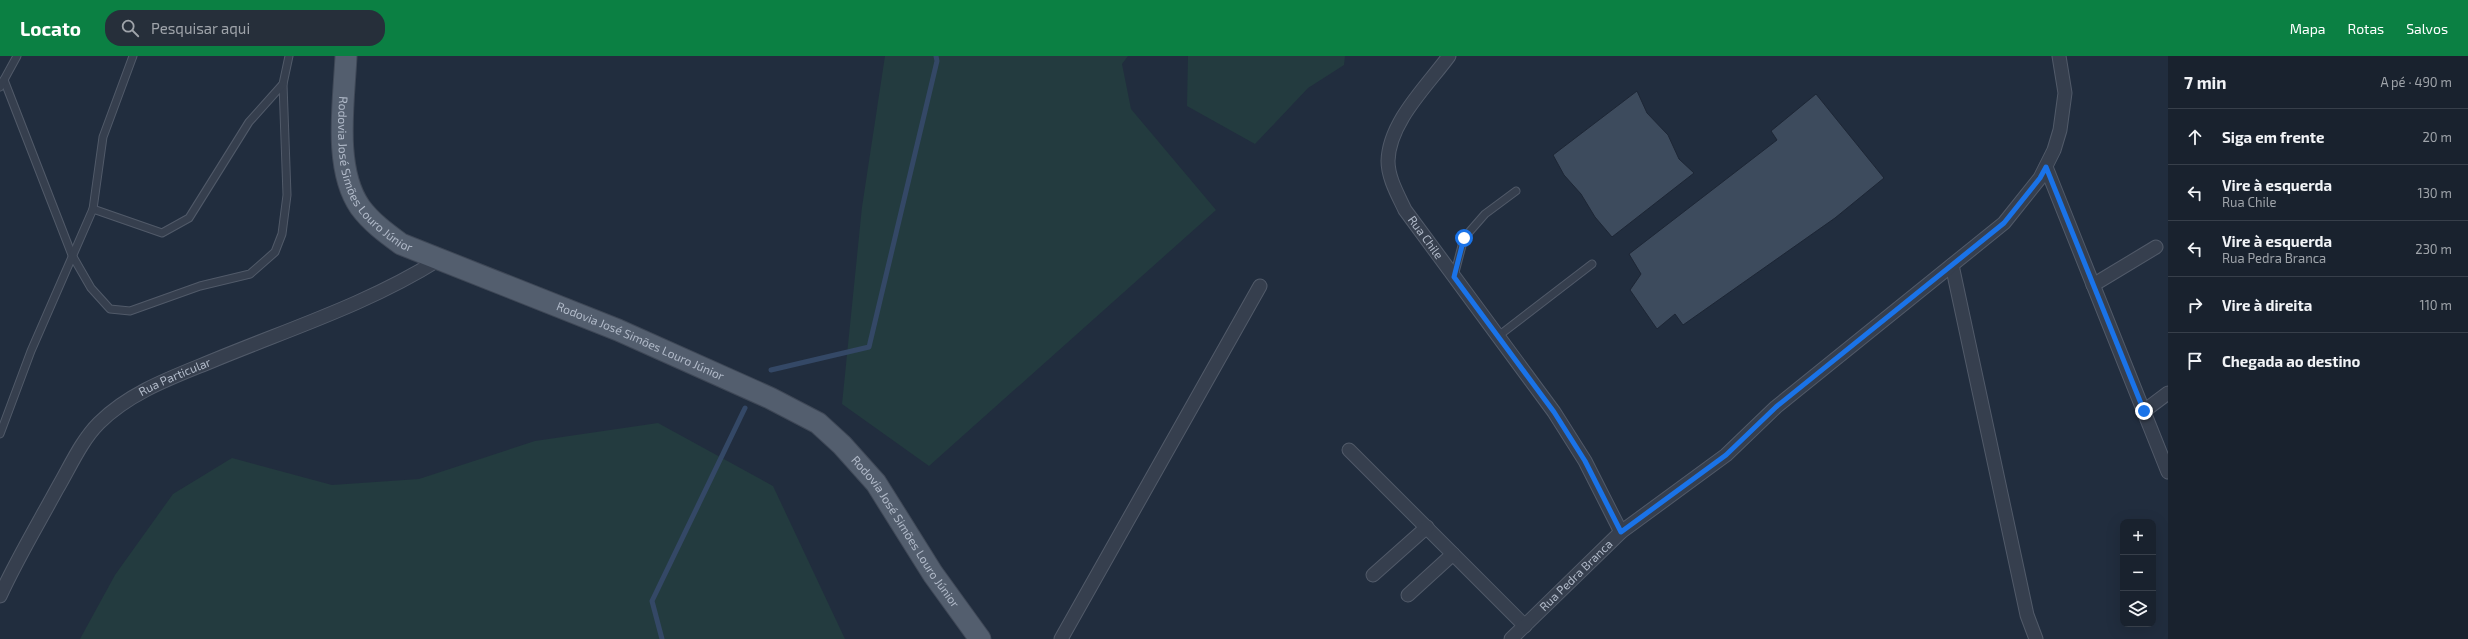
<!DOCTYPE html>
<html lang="pt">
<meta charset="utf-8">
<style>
:root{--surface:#19222e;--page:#262f3a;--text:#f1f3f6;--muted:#9fa4aa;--line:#373f4a;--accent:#0b8043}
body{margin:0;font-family:"Exo 2",sans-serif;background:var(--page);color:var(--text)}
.controls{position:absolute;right:12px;bottom:12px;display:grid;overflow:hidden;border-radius:8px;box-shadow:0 4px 16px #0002}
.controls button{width:36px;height:36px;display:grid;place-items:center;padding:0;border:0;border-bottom:1px solid var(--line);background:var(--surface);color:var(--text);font:20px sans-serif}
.stop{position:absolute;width:12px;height:12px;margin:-9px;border:3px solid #1a73e8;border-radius:50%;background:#fff}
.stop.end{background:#1a73e8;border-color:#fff;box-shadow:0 1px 4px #0008}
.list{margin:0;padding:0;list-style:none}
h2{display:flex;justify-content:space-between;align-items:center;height:52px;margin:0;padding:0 16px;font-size:17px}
h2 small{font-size:13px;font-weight:400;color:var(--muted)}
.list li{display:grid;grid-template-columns:26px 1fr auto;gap:12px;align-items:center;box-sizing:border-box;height:56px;padding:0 16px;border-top:1px solid var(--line)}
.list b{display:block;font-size:15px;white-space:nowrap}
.list p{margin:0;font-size:13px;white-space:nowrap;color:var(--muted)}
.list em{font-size:13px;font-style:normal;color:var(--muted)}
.icon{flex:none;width:22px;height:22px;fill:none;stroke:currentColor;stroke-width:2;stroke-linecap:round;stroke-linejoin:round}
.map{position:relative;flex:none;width:2168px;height:583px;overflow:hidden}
header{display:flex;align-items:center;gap:24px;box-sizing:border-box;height:56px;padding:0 20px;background:var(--accent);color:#fff}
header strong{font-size:19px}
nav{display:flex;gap:22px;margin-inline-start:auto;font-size:14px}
.search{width:280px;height:36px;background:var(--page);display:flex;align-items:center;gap:10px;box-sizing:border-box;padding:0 14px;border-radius:16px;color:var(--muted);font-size:15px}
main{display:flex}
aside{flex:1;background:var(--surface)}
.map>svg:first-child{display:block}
.green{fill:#233b3f}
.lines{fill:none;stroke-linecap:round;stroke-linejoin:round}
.stream{stroke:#344866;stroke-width:5}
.building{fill:#3d4b5d;stroke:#1d2635}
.lane-casing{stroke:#515a69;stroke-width:9}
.street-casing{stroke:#515a69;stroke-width:15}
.primary-casing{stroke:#3f4857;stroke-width:23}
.lane{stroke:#363f4e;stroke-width:7}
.street{stroke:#363f4e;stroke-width:13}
.primary{stroke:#535e6e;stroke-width:21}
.route{stroke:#1a73e8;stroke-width:5}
.labels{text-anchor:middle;stroke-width:4;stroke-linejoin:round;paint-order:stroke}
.street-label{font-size:12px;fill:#b1bac9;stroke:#1b2433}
</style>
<header>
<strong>Locato</strong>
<div class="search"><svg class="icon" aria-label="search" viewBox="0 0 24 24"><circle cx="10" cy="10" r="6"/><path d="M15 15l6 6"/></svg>Pesquisar aqui</div>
<nav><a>Mapa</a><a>Rotas</a><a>Salvos</a></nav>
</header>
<main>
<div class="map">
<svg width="2168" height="583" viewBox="0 0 2168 583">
<rect width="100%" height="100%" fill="#212d3e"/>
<g class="green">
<polygon points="885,0 1128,0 1122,8 1131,53 1216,154 929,410 842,348 862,151"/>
<polygon points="1188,0 1345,0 1344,9 1308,32 1255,88 1187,50"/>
<polygon points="658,367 773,430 845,583 80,583 115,519 173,438 232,402 332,429 419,423 535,385"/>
</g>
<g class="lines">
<g class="stream">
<polyline points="771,314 869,291 937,5 936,0"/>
<polyline points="662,583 652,545 745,352"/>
</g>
</g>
<g class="building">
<polygon points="1637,35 1647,57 1668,79 1679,103 1694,117 1612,181 1595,161 1581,138 1564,119 1553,99"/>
<polygon points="1816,38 1884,122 1835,162 1683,269 1675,258 1657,273 1630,234 1641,218 1629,198 1777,84 1771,75"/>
</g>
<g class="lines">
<defs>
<g id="lane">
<polyline points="4,24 72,199 91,232 110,253 130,255 200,230 250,218 275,196 282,178 287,139 283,28 289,0"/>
<polyline points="0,31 17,0"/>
<polyline points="93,153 162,177 189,162 249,66 283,28"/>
<polyline points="1454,220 1464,182 1485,158 1516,135"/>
<polyline points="1497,281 1592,208"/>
<polyline points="0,378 31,295 93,153 103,81 133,0"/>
</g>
<g id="street">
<path id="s1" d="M1449,0C1427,30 1389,66 1388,105C1388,122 1398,139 1405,154L1554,356L1585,405L1621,476"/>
<polyline points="2046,111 2168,416"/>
<polyline points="1952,209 2027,559 2036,583"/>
<polyline points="2093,229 2156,191"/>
<polyline points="2144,355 2168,337"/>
<polyline points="1349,394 1525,570"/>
<polyline points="1373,519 1427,471"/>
<polyline points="1408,539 1453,498"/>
<path id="s2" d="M0,540C17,503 38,468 57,433C70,411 81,385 99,367C130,336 173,321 212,305C289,273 368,248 438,204"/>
<polyline points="1061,583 1260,230"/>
<path id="s3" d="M1511,583L1621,476L1726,399L1776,351L2004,167L2040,122L2054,94L2060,74L2065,37L2059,0"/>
</g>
<g id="primary">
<path id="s4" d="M346,0C344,45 333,112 360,151C371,166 386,177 401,188L618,274L770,342L818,367L842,389L876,427L933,518L980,583"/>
</g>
</defs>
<use href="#lane" class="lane-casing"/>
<use href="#street" class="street-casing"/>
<use href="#primary" class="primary-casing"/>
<use href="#lane" class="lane"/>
<use href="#street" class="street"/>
<use href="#primary" class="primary"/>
</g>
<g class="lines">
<polyline class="route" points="1464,182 1454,221 1554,356 1585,405 1621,476 1726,399 1776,351 2004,167 2040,122 2046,111 2144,355"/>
</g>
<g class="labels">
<g class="street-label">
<text dy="4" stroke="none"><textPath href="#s4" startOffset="131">Rodovia José Simões Louro Júnior</textPath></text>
<text dy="4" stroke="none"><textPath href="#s1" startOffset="210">Rua Chile</textPath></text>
<text dy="4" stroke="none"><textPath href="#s4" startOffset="468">Rodovia José Simões Louro Júnior</textPath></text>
<text dy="4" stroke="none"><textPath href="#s2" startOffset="289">Rua Particular</textPath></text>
<text dy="4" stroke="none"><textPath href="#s4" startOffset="804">Rodovia José Simões Louro Júnior</textPath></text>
<text dy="4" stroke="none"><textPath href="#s3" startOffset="91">Rua Pedra Branca</textPath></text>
</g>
</g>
</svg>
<div class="controls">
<button>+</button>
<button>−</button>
<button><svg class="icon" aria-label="layers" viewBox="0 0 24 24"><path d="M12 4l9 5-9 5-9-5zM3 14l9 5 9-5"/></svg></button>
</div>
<div class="stop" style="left:1464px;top:182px"></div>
<div class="stop end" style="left:2144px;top:355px"></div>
</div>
<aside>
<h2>7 min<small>A pé · 490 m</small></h2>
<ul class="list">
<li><svg class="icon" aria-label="ahead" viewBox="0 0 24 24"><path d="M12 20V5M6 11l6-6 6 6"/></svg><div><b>Siga em frente</b></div><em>20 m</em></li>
<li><svg class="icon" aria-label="left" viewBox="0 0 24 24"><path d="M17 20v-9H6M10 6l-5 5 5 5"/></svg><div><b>Vire à esquerda</b><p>Rua Chile</p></div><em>130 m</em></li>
<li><svg class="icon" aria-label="left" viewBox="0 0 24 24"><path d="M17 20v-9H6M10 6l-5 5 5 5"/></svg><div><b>Vire à esquerda</b><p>Rua Pedra Branca</p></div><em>230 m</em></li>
<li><svg class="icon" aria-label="right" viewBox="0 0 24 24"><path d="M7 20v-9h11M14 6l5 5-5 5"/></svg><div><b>Vire à direita</b></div><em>110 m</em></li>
<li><svg class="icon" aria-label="arrive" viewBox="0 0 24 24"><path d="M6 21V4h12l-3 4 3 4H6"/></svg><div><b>Chegada ao destino</b></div></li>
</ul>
</aside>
</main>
